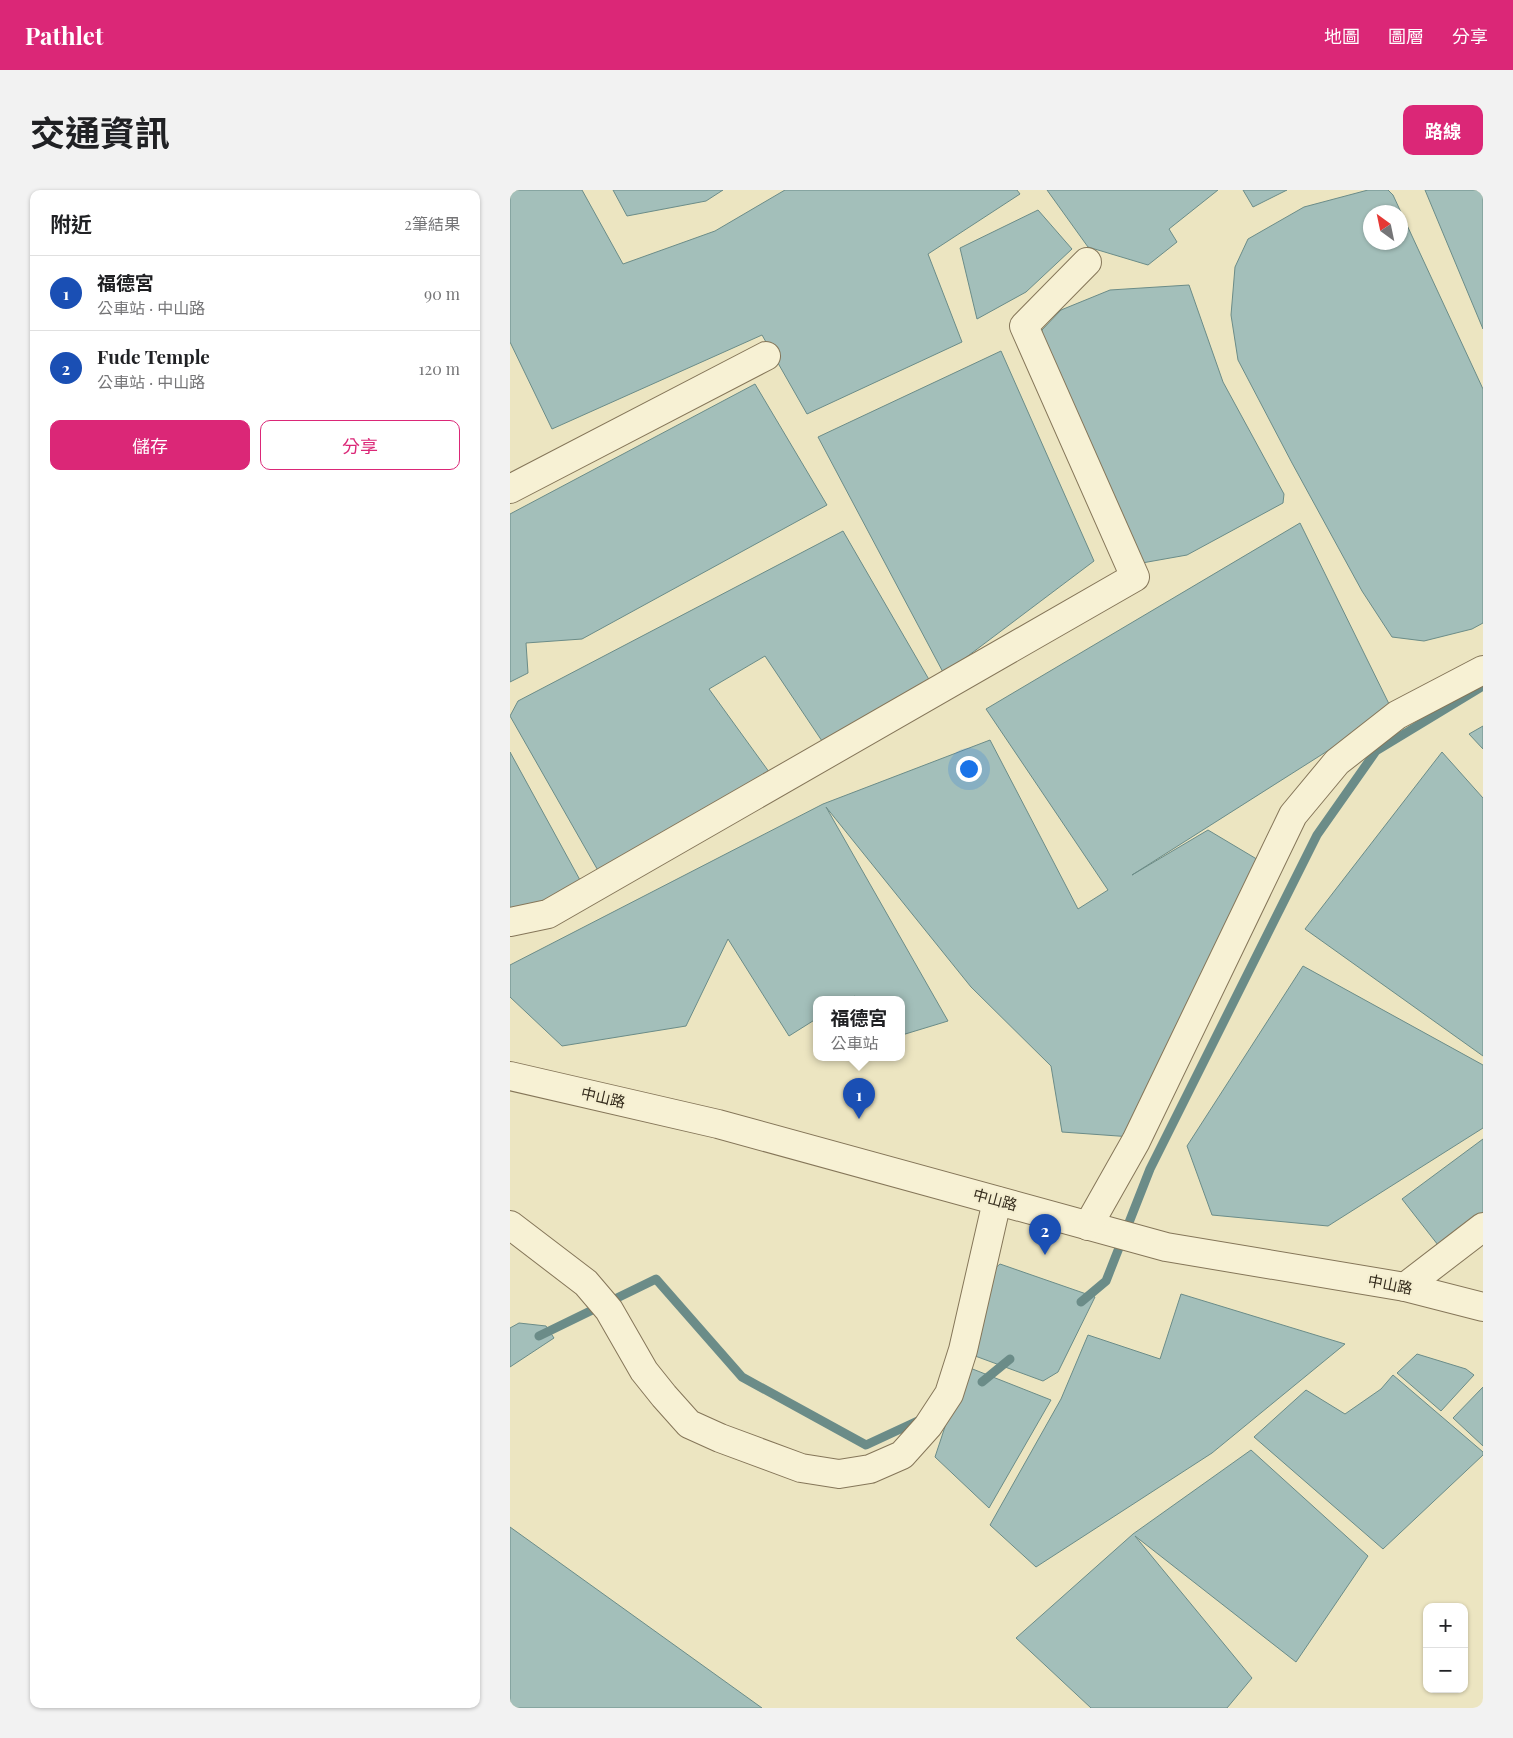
<!DOCTYPE html>
<html lang="zh-TW">
<meta charset="utf-8">
<style>
:root{--surface:#fff;--page:#f2f2f2;--text:#202124;--muted:#757577;--line:#e0e0e0;--accent:#db2777}
body{margin:0;font-family:"Playfair Display","Noto Sans TC",serif;background:var(--page);color:var(--text)}
.controls{position:absolute;right:15px;bottom:15px;display:grid;overflow:hidden;border-radius:10px;box-shadow:0 1px 4px #0004}
.controls button{width:45px;height:45px;display:grid;place-items:center;padding:0;border:0;border-bottom:1px solid var(--line);background:var(--surface);color:var(--text);font:25px sans-serif}
.compass{position:absolute;left:853px;top:15px;width:45px;height:45px;border-radius:50%;background:var(--surface);box-shadow:0 1px 4px #0004;rotate:327deg}
.you{position:absolute;left:458px;top:578px;width:18px;height:18px;margin:-12px;border:4px solid #fff;border-radius:50%;background:#1a73e8;box-shadow:0 0 0 8px #1a73e833}
.badge{display:grid;place-items:center;width:32px;height:32px;border-radius:50%;background:var(--accent);color:#fff;font-size:16px;font-weight:700}
.pin{position:absolute;translate:-50% -41px;filter:drop-shadow(0 1px 2px #0008)}
.pin::after{content:'';position:absolute;top:26px;width:18px;height:15px;background:inherit;clip-path:polygon(0 0,100% 0,50% 100%)}
.popup{position:absolute;left:303px;top:806px;width:92px;height:65px;box-sizing:border-box;display:grid;place-content:center;border-radius:10px;background:var(--surface);filter:drop-shadow(0 1px 4px #0005);font-size:16px;white-space:nowrap;color:var(--muted)}
.popup b{font-size:19px;color:var(--text)}
.popup::after{content:'';position:absolute;left:50%;top:100%;margin-left:-10px;border:10px solid transparent;border-top-color:var(--surface)}
.list{margin:0;padding:0;list-style:none}
h2{display:flex;justify-content:space-between;align-items:center;height:65px;margin:0;padding:0 20px;font-size:21px}
h2 small{font-size:16px;font-weight:400;color:var(--muted)}
.list li{display:grid;grid-template-columns:32px 1fr auto;gap:15px;align-items:center;box-sizing:border-box;height:75px;padding:0 20px;border-top:1px solid var(--line)}
.list b{display:block;font-size:19px;white-space:nowrap}
.list p{margin:0;font-size:16px;white-space:nowrap;color:var(--muted)}
.list em{font-size:16px;font-style:normal;color:var(--muted)}
.actions{display:flex;gap:10px;padding:15px 20px}
.actions a{flex:1;padding:11px 0;border:1px solid var(--accent);border-radius:10px;text-align:center;font-size:18px;color:var(--accent)}
.actions .main{background:var(--accent);color:#fff}
.map{position:relative;flex:none;width:973px;height:1518px;overflow:hidden;border-radius:10px}
header{display:flex;align-items:center;gap:30px;box-sizing:border-box;height:70px;padding:0 25px;background:var(--accent);color:#fff}
header strong{font-size:24px}
nav{display:flex;gap:28px;margin-inline-start:auto;font-size:18px}
.intro{display:flex;align-items:center;justify-content:space-between;box-sizing:border-box;height:120px;padding:0 30px}
h1{margin:0;font-size:35px}
.button{padding:12px 22px;border-radius:10px;background:var(--accent);color:#fff;font-size:18px;font-weight:700}
main{display:flex;gap:30px;padding:0 30px}
aside{flex:1;background:var(--surface);border-radius:10px;box-shadow:0 1px 4px #0004}
.map>svg:first-child{display:block}
.water{fill:#a3bfba;stroke:#6b8c88;fill-rule:evenodd}
.lines{fill:none;stroke-linecap:round;stroke-linejoin:round}
.stream{stroke:#6b8c88;stroke-width:9}
.minor-casing{stroke:#857659;stroke-width:30}
.minor{stroke:#f7f1d4;stroke-width:28}
.labels{text-anchor:middle;stroke-width:4.5;stroke-linejoin:round;paint-order:stroke}
.street-label{font-size:15px;fill:#352c1d;stroke:#f4eed0}
</style>
<header>
<strong>Pathlet</strong>
<nav><a>地圖</a><a>圖層</a><a>分享</a></nav>
</header>
<div class="intro"><h1>交通資訊</h1><a class="button">路線</a></div>
<main>
<aside>
<h2>附近<small>2筆結果</small></h2>
<ul class="list">
<li><span class="badge" style="background:#1a4fb4">1</span><div><b>福德宮</b><p>公車站 · 中山路</p></div><em>90 m</em></li>
<li><span class="badge" style="background:#1a4fb4">2</span><div><b>Fude Temple</b><p>公車站 · 中山路</p></div><em>120 m</em></li>
</ul>
<div class="actions"><a class="main">儲存</a><a>分享</a></div>
</aside>
<div class="map">
<svg width="973" height="1518" viewBox="0 0 973 1518">
<rect width="100%" height="100%" fill="#ece5c1"/>
<g class="water">
<polygon points="0,0 72,0 113,74 205,41 275,0 507,0 510,4 418,64 452,152 297,224 252,145 42,239 0,152"/>
<polygon points="103,0 213,0 196,11 117,26"/>
<polygon points="537,0 708,0 659,39 667,52 638,75 578,57"/>
<polygon points="733,0 777,0 743,17"/>
<path d="M858,0H878L883,5L973,199V433L962,439L914,451L882,447L852,401L782,273L728,170L721,125L725,77L738,49L794,17ZM861,22H891V52H861Z"/>
<polygon points="915,0 973,0 973,139"/>
<polygon points="528,20 562,59 516,102 467,129 450,58"/>
<polygon points="679,95 713,192 774,304 773,313 677,365 632,373 531,166 532,140 551,120 600,100"/>
<polygon points="491,161 584,371 434,484 308,247"/>
<polygon points="245,194 317,315 72,449 16,453 18,483 0,492 0,324"/>
<polygon points="790,333 882,520 622,685 698,640 755,674 622,947 552,942 541,876 461,797 316,617 438,831 392,845 392,810 349,810 345,806 338,810 306,810 306,829 279,846 218,749 176,836 52,856 0,807 0,775 313,614 480,550 568,719 598,700 476,519"/>
<polygon points="333,341 421,493 312,551 255,466 199,499 262,586 90,684 0,526 8,511"/>
<polygon points="973,536 973,559 959,544"/>
<polygon points="0,562 76,701 0,744"/>
<polygon points="932,562 973,608 973,866 795,739"/>
<polygon points="793,776 973,875 973,938 818,1036 702,1025 677,956"/>
<polygon points="973,949 973,1024 928,1055 892,1009"/>
<polygon points="490,1074 585,1107 548,1182 533,1191 457,1163 474,1088"/>
<polygon points="671,1104 835,1154 702,1263 526,1377 480,1335 551,1209 578,1145 650,1169"/>
<polygon points="9,1133 36,1136 44,1148 0,1177 0,1138"/>
<polygon points="907,1164 956,1179 964,1185 931,1221 887,1183"/>
<polygon points="455,1176 541,1210 479,1318 425,1267"/>
<polygon points="883,1185 973,1262 973,1265 873,1359 744,1247 796,1200 835,1224 871,1199"/>
<polygon points="973,1197 973,1256 943,1228"/>
<polygon points="741,1260 858,1366 786,1472 625,1346 742,1488 717,1518 581,1518 506,1448 623,1344"/>
<polygon points="0,1337 252,1518 0,1518"/>
</g>
<g class="lines">
<g class="stream">
<polyline points="571,1112 596,1091 640,979 807,645 866,561 973,496"/>
<polyline points="29,1146 146,1089 232,1187 356,1255 412,1229"/>
<polyline points="472,1192 500,1169"/>
</g>
<defs>
<g id="minor">
<polyline points="0,299 256,166"/>
<polyline points="0,732 38,724 625,387 514,136 577,72"/>
<polyline points="0,886 208,934 656,1057 895,1097 973,1117"/>
<polyline points="0,1035 76,1093 99,1120 134,1181 154,1206 179,1234 210,1248 291,1278 329,1284 360,1279 392,1265 418,1236 439,1204 453,1160 487,1011"/>
<polyline points="578,1036 626,951 783,625 827,572 887,525 973,480"/>
<polyline points="895,1097 973,1037"/>
</g>
</defs>
<use href="#minor" class="minor-casing"/>
<use href="#minor" class="minor"/>
</g>
<g class="labels">
<g class="street-label">
<text transform="translate(93 908) rotate(13)" y="5">中山路</text>
<text transform="translate(485 1010) rotate(15)" y="5">中山路</text>
<text transform="translate(880 1095) rotate(11)" y="5">中山路</text>
</g>
</g>
</svg>
<div class="controls">
<button>+</button>
<button>−</button>
</div>
<svg class="compass" viewBox="-18 -18 36 36"><path d="M0-13l5 13h-10z" fill="#e53935"/><path d="M0 13l5-13h-10z" fill="#757577"/></svg>
<div class="you"></div>
<div class="pin badge" style="left:349px;top:929px;background:#1a4fb4">1</div>
<div class="popup"><b>福德宮</b>公車站</div>
<div class="pin badge" style="left:535px;top:1065px;background:#1a4fb4">2</div>
</div>
</main>
